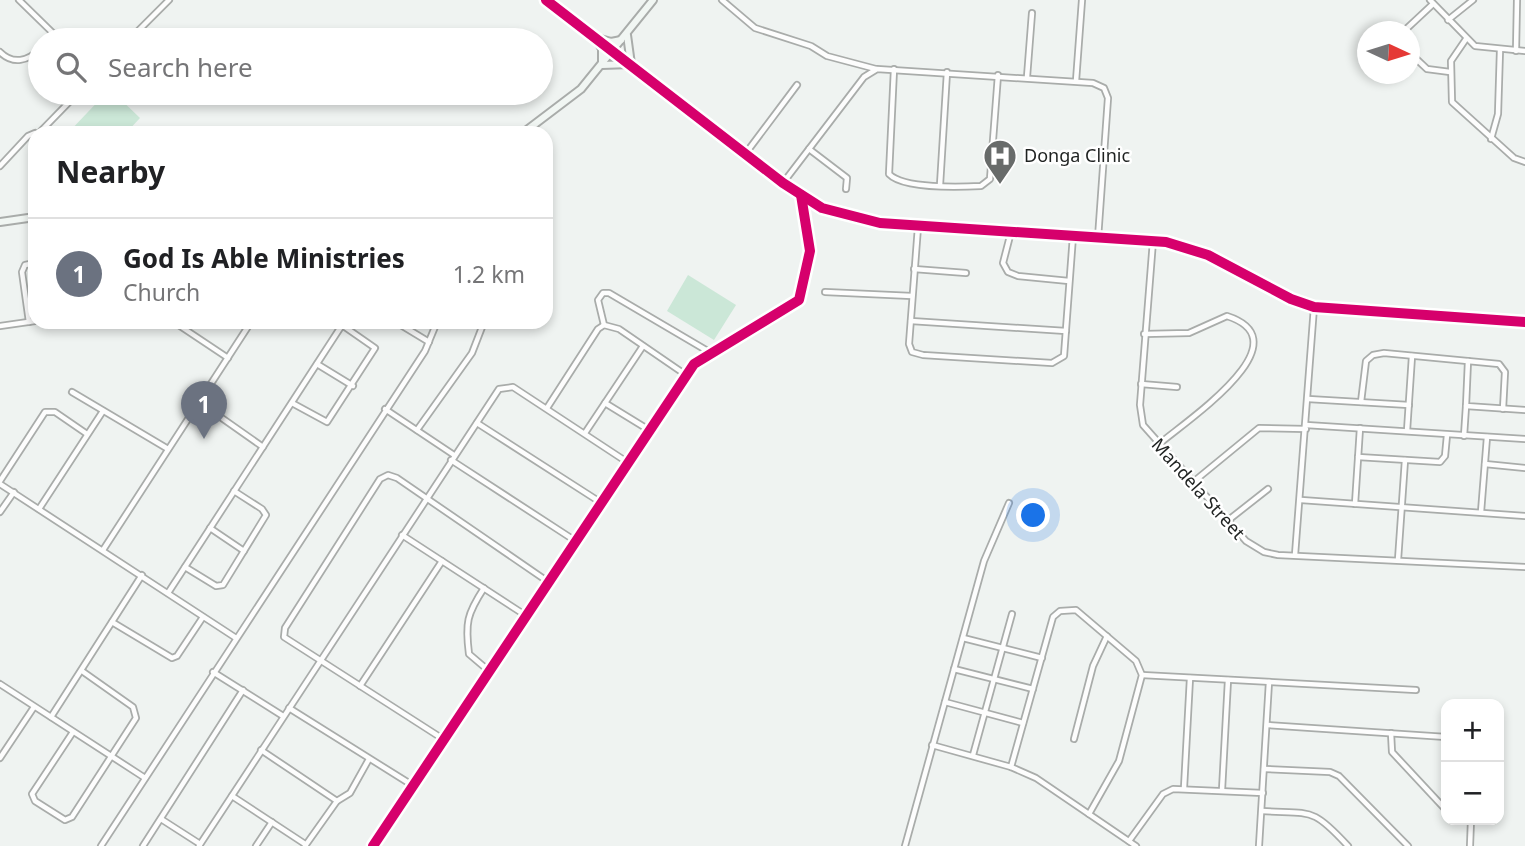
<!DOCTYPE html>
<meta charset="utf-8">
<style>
:root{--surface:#fff;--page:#f2f2f2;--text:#202124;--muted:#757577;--line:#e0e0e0;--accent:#d93025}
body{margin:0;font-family:"Noto Sans",sans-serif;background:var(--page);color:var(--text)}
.controls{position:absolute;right:21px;bottom:21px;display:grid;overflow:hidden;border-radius:14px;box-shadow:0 4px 10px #0003}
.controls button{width:63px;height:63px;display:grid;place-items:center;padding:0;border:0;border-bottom:2px solid var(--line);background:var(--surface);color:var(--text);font:35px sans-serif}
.compass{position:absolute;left:1357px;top:21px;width:63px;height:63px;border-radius:50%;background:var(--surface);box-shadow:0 4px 10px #0003;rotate:94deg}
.you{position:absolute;left:1034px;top:516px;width:24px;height:24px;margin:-18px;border:5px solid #fff;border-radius:50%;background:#1a73e8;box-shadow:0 0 0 10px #1a73e833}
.badge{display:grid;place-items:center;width:46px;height:46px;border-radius:50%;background:var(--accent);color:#fff;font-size:23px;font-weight:700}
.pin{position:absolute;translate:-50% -58px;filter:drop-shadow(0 2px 4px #0008)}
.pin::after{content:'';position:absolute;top:37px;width:24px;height:21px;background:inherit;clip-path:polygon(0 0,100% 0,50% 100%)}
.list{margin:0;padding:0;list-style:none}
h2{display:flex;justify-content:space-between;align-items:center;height:91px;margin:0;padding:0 28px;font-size:30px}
h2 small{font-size:23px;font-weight:400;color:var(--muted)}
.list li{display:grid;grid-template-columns:46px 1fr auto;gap:21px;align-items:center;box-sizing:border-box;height:112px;padding:0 28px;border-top:2px solid var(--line)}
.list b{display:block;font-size:26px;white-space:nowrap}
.list p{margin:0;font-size:23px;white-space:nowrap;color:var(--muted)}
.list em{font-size:23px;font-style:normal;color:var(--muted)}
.icon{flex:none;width:38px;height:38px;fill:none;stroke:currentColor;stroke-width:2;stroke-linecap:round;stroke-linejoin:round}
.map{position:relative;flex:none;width:1525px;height:846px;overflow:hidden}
.search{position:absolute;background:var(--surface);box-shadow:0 4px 10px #0003;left:28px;top:28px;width:525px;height:77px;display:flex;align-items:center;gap:18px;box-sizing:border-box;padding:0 24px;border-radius:38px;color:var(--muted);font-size:26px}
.panel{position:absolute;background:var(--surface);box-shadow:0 4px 10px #0003;left:28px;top:126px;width:525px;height:203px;border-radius:21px}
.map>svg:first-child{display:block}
.green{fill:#cbe7d7}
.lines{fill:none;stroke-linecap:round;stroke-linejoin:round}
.street-casing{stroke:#a9acaa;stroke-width:8}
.secondary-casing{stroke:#a9acaa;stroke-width:10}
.street{stroke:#fdfdfd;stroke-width:4.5}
.secondary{stroke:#f1f6f3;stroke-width:6}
.cycleway-casing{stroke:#fff;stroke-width:15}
.cycleway{stroke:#d6006c;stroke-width:10}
.labels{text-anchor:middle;stroke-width:5;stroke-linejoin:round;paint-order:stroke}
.poi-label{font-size:18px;fill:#1f2221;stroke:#fff;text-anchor:start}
.street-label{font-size:18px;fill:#1f2221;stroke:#fff}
</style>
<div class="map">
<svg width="1525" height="846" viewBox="0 0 1525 846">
<rect width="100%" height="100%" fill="#eff3f1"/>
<g class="green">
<polygon points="106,93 114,93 140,118 126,133 68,133"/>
<polygon points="688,275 736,305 714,340 667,311"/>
</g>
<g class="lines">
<defs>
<g id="street">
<polyline points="19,0 60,40"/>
<polyline points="546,0 783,183 822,208 880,223 1166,242 1208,255 1291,299 1314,307 1525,322"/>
<polyline points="722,0 755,28 811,46 827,56 876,69"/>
<polyline points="1430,0 1475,46 1525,51"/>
<polyline points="1448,20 1473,0"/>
<polyline points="1403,32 1433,4"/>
<polyline points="1466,39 1451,61 1452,102 1514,158 1525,162"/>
<polyline points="50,40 55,35"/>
<polyline points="129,40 169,0"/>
<polyline points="1516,51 1517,0"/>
<path d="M0,52C13,65 28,61 40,49"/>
<polyline points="1410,53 1427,69 1450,72"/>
<path d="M894,69L889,174C903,189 961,187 981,186L990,179L998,75"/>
<polyline points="1027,77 1032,13"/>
<polyline points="1076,81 1082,0"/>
<polyline points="39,133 78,93"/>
<polyline points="1491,139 1498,114 1500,50"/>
<polyline points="809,149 847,178 846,189"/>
<polyline points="746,153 797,85"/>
<polyline points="0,166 28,136 35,133"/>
<polyline points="783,183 864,77 877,69 1093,83 1104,88 1108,98 1098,238"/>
<polyline points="940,185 947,72"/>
<polyline points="918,227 909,344 912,352 923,355 1052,363 1064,356 1073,236"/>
<polyline points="1011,232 1003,263 1008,272 1018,276 1069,281"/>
<polyline points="1153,241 1140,405 1143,425 1246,541 1264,552 1278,555 1525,567"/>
<polyline points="914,269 966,273"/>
<polyline points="825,292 912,296"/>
<polyline points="911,321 1066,331"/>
<polyline points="29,322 22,272 25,265 35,263"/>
<polyline points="174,322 228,358"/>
<polyline points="396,322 429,342"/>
<polyline points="604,325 598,300 603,293 609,293 711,353"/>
<polyline points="0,326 35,321"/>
<path d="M1144,334L1189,333L1227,316C1307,342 1183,423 1158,445"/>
<polyline points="1468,361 1466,406 1525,410"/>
<polyline points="317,364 353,386"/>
<polyline points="1141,384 1177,387"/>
<polyline points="72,392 168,449"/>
<polyline points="1308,399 1409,405"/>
<polyline points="199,402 263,447"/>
<polyline points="1361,402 1366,361 1373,355 1384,353 1499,364 1505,372 1503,409"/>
<polyline points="292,403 327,422 375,348 342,325"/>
<polyline points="605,403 649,430"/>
<polyline points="547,408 598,329 604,325 619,329 686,375"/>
<polyline points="385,409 454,455"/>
<polyline points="477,423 600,502"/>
<polyline points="1306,425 1525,439"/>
<polyline points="417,430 472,353 484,322"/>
<polyline points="1407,431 1412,356"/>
<polyline points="585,433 643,346"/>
<polyline points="1464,436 1466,406"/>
<polyline points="1358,457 1440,462 1445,456 1447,435"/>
<polyline points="451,460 574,540"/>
<polyline points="1485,464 1525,468"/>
<polyline points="0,481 45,412 55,412 87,434"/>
<polyline points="1192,483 1259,428 1306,429"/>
<polyline points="0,484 236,638"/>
<polyline points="1301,500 1525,516"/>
<polyline points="1355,504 1360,428"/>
<polyline points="39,509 103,411"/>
<polyline points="0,512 14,492"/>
<polyline points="1481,512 1487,437"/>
<polyline points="1226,522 1268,489"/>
<polyline points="210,528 244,551"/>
<polyline points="402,535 525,615"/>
<polyline points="103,550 251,322"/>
<polyline points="1295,555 1314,307"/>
<polyline points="1398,560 1405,460"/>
<polyline points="185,567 216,586 223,585 266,515 262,509 234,491"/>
<path d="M484,588C467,614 465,623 469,654L489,671"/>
<polyline points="168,593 344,322"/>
<polyline points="112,622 172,658 177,656 203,617"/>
<polyline points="963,638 1042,658"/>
<polyline points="954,669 1033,689"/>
<polyline points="213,672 283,716"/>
<polyline points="1142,675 1416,690"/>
<polyline points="0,684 145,778"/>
<polyline points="360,686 442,561"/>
<polyline points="945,702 1023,723"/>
<polyline points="289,708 412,785"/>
<polyline points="51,717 142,575"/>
<polyline points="1267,725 1446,737"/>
<polyline points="73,732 32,794 35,801 65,820 72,817 136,718 133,707 82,671"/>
<polyline points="1391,733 1392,752 1446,810"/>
<polyline points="443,739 284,637 285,628 380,479 388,475 397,478 547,581"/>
<polyline points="1074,739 1093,666 1107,636"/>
<polyline points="932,745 1011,767 1036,778 1136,846"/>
<polyline points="261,750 337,801"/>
<polyline points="973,755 1012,614"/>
<polyline points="0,758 34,707"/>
<polyline points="1011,767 1053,617 1060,611 1076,610 1136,661 1142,675 1119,761 1089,814"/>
<polyline points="1264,769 1330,772 1339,776 1408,846"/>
<polyline points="1184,788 1190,678"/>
<polyline points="1222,790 1228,680"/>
<polyline points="232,796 305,844"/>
<path d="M1262,811C1313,814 1312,807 1348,846"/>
<polyline points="161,819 200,844"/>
<polyline points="1129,841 1163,794 1173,789 1263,793"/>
<polyline points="101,846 425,351 437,322"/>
<polyline points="143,846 243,690"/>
<polyline points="199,846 499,389 513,387 627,462"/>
<polyline points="256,846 272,822"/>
<polyline points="305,846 337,801 350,793 369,759"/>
<polyline points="373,846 694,364 799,300 810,251 801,197"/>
<polyline points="905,846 984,561 1009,503"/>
<polyline points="1259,846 1269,682"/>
<polyline points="1470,846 1471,820"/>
</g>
<g id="secondary">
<polyline points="595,37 602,49 602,65 631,64 627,35"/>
<polyline points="597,38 611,42 621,40"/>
<polyline points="523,133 581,89 653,0"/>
<polyline points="0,222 35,217"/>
</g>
</defs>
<use href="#street" class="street-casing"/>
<use href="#secondary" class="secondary-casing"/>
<use href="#street" class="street"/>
<use href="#secondary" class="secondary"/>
<defs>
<g id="cycleway">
<polyline points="546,0 783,183 822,208 880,223 1166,242 1208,255 1291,299 1314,307 1525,322"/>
<polyline points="373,846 694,364 799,300 810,251 801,195"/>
</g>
</defs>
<use href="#cycleway" class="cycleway-casing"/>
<use href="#cycleway" class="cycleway"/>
</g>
<defs>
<symbol id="hospital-pin" viewBox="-11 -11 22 30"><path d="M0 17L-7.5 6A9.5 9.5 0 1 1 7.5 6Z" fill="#686b6a" stroke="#fff"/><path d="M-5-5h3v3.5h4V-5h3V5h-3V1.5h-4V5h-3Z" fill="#fff"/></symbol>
</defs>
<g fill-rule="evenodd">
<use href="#hospital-pin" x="981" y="137" width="38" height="52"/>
</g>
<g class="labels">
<g class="poi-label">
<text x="1024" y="162">Donga Clinic</text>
</g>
<g class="street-label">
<text transform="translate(1198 489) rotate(48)" y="6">Mandela Street</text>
</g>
</g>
</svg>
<div class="controls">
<button>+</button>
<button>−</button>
</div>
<svg class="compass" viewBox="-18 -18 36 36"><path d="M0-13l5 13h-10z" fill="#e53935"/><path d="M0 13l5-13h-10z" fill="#757577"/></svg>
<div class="you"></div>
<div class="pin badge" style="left:204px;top:439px;background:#6b7280">1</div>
<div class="search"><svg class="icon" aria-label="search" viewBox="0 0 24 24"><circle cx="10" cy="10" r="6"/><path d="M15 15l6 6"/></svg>Search here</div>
<section class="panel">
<h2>Nearby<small></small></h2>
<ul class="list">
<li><span class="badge" style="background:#6b7280">1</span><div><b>God Is Able Ministries</b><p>Church</p></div><em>1.2 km</em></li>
</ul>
</section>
</div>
